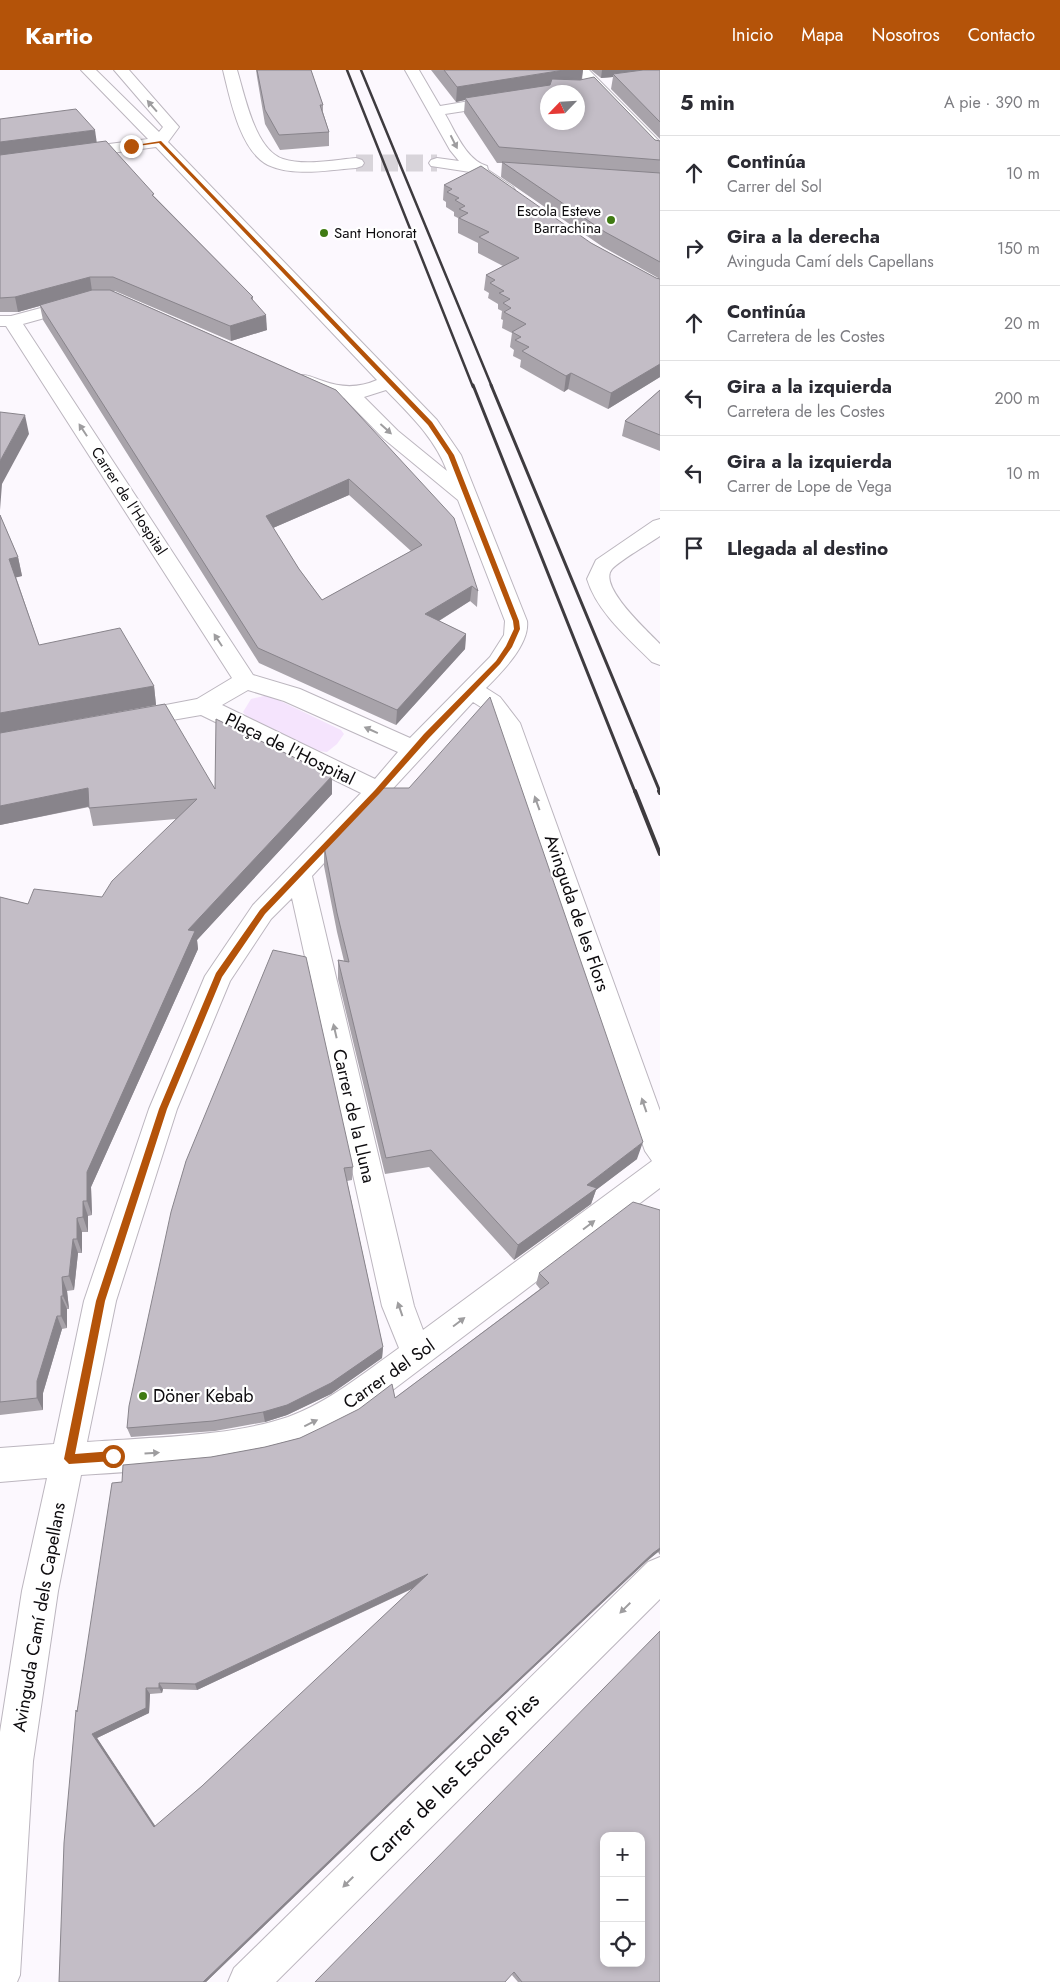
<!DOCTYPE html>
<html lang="es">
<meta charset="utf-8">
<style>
:root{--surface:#fff;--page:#f2f2f3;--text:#2b2b33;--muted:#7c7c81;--line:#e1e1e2;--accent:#b45309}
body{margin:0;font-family:Jost,sans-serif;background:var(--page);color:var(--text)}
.controls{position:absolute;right:15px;bottom:15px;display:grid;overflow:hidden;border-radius:10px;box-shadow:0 2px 8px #0003}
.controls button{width:45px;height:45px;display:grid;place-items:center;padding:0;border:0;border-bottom:1px solid var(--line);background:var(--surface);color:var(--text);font:25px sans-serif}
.compass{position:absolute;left:540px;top:15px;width:45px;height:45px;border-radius:50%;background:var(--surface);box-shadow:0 2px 8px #0003;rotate:245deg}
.stop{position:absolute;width:15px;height:15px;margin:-11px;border:4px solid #b45309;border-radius:50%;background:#fff}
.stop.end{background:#b45309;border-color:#fff;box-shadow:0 1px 5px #0008}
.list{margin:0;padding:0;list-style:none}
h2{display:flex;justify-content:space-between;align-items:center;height:65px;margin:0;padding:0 20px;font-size:21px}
h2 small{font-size:16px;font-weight:400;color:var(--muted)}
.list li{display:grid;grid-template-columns:32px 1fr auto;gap:15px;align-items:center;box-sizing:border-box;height:75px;padding:0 20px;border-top:1px solid var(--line)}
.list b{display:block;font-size:19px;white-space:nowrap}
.list p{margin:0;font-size:16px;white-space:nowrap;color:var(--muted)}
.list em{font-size:16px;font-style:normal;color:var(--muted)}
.icon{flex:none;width:28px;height:28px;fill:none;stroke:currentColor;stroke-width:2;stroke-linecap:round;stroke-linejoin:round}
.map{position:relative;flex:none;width:660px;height:1912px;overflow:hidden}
header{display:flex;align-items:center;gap:30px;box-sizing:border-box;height:70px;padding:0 25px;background:var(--accent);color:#fff}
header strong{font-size:24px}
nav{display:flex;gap:28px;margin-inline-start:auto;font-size:18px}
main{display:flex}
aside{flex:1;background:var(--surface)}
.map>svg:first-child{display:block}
.green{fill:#f5e4fd}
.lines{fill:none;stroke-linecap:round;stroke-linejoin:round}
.minor-tunnel{stroke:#d8d4da;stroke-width:17;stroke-dasharray:17 8;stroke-linecap:butt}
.minor-casing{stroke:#bcb6bf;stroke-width:2}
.minor{fill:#fff;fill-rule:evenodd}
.rail-far2{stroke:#3e3b3f;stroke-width:2.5}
.rail-far1{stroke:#3e3b3f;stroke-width:3}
.rail{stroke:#3e3b3f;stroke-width:4}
.wall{fill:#a8a3aa;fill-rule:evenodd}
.shaded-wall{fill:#88848b}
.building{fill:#c3bdc6;stroke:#88848b;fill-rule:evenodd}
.oneway{fill:#9e9d9f}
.route{fill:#b45309}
.poi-dot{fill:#407b13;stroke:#fff;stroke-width:2}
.labels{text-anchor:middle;stroke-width:4.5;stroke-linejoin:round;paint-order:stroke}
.far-poi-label{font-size:15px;fill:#0d0b0e;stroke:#fff;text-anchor:end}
.far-street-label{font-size:15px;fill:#0d0b0e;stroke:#fff}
.street-label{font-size:18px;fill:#0d0b0e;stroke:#fff}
.poi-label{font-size:18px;fill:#0d0b0e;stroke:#fff;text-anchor:start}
.near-street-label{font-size:21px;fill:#0d0b0e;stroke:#fff}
</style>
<header>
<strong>Kartio</strong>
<nav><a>Inicio</a><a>Mapa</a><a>Nosotros</a><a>Contacto</a></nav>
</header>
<main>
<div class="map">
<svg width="660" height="1912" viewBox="0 0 660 1912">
<rect width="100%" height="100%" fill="#fcf8fe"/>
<polygon class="green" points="268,625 341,660 344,664 337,674 327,682 318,681 249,649 243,642 251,629"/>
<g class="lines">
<polyline class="minor-tunnel" points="356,93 437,93"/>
<defs>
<g id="minor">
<path d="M81,0H96L159,62L163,57L114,0H129L179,57L168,72L437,350L461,385L527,551C530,574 502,602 486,618L500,627L520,653L660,1041V1118L357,1347C335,1358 314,1372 291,1378C223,1399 151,1400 81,1405L58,1521L33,1691L20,1905L17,1912H0V1662L22,1521L47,1408L0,1412V1378L54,1374L84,1231L149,1039L205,906L253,835L361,723L201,645L132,657L124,655L120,649L124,643L197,629L232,608L6,256H0V246H11L78,228L84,229L87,233L84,237L23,254L253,605L300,619L410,668L490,587L504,565L505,551L458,430L384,369L344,328L308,319L296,314L294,310L296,306C306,303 313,308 323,311C342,318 359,318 377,310L156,77L0,98V88L148,69ZM386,320C410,345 435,368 447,401L398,361L364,327ZM248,620L284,631L398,682L375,709L222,635ZM473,632L484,639L497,656L645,1081L652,1091L423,1260L414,1236L312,806ZM292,828L382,1236L399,1278C364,1303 329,1332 288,1347C229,1367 151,1367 87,1372L116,1231L177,1039L230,911L271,849Z"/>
<path d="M223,0H237C245,26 255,80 283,89C305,96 333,90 356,88L362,90L364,93L362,96L356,98C328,100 294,107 268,95C240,81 230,28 223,0Z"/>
<path d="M405,0H419L440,36L548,18L553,20L555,22H548V28L445,44C455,61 466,90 487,96L488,100L513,117L515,120L513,123H501L470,102L431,96L429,93L431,90L437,88L459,91L450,80Z"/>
<polygon points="574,0 589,0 660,72 660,86 654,84"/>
<path d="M660,449V466C647,475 622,489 612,499C597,516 649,562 660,574V595L652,592C629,569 597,542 587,509L596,490L653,451Z"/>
<polygon points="660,1487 660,1529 276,1912 228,1912 234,1898 648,1492"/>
</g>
</defs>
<use href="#minor" class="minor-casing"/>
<use href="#minor" class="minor"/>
<g class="rail-far2">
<polyline points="347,0 473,317"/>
<polyline points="361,0 492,317"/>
</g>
<g class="rail-far1">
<polyline points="473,315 635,722"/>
<polyline points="491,315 660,722"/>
</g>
<g class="rail">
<polyline points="635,721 660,784"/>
<polyline points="659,721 660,723"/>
</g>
</g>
<g class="wall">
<polygon points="256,0 311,0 323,35 323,42 329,62 329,76 280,80 265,54 257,7"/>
<polygon points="431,0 583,0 582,10 655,70 660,71 660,307 608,339 568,319 564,322 520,297 521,290 513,286 514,280 510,277 512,263 502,258 503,250 501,249 502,241 498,239 498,234 488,228 489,223 484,220 486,205 503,196 478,183 478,173 458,163 458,148 454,146 454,142 446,137 446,132 443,130 444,115 591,173 656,208 660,209 603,177 501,107 502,93 497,93 464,43 465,30 456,32"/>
<polygon points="591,0 660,0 660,69 611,19 613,7 601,8"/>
<path d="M0,49L97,73L155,127L253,227V231L267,260L231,271L115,221H113L336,320L478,521L477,537L470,531L439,551L466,564L465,579L396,655L259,593L43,250L40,236L18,242H0ZM349,425L411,481L322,530L299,499L273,458Z"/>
<polygon points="660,320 660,381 622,366 625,351"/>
<polygon points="0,445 18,487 22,506 16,507 39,575 154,616 156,635 39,656 215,719 332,706 332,724 197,870 198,879 91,1117 92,1145 88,1146 88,1162 82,1162 82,1183 78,1183 74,1220 67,1221 69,1239 67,1239 67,1258 62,1259 43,1323 43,1340 0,1345 0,827 28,834 102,827 176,749 93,756 89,737 0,755"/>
<polygon points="324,776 637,1089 596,1120 591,1134 514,1190 429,1097 385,1104 338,909 338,890 344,891 337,862 324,796"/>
<polygon points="186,1091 353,1097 352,1110 347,1111 383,1277 382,1288 331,1324 287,1345 265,1352 215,1361 131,1367 127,1358"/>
<path d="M660,1140V1485L658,1482L647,1491L482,1646L206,1912H59L77,1641L122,1412L211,1387L265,1377L300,1368L395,1328L540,1219L536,1214L539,1203ZM414,1518L202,1716L155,1757L97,1668L149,1643L150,1624L162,1623L163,1619L197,1620Z"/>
<polygon points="660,1561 660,1912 518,1912 512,1905"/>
</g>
<g class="shaded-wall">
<polygon points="564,0 583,0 581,12 465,28 465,30 456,32 457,17"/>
<polygon points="602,0 660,0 613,4 613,7 601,8"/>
<polygon points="95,60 97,74 0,86 0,72"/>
<polygon points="90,207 92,221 18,242 15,227"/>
<polygon points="266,245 267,260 231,271 230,256"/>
<polygon points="660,294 660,307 608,339 611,323"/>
<polygon points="571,303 568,319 564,322 566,306"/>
<polygon points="25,345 29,364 2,414 0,440 0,391"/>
<polygon points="349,409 349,425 266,461 266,446"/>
<polygon points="18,487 22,506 14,508 9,489"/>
<polygon points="472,516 470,531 424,560 425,544"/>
<polygon points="466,564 465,579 396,655 397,640"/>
<polygon points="154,616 156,635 0,663 0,643"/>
<polygon points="332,706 332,724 197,870 198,879 91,1117 92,1145 87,1131 87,1102 188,860"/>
<polygon points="88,718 91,736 0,755 0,736"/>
<polygon points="643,1072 637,1089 596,1120 591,1134 514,1190 518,1175 587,1115"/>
<polygon points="83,1131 88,1146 88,1162 83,1147"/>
<polygon points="77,1148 82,1162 82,1183 77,1169"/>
<polygon points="73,1169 78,1183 74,1220 69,1206"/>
<polygon points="62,1207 67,1221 69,1239 63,1226"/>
<polygon points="61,1226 67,1239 67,1258 61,1246"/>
<polygon points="57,1246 62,1259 43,1323 43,1340 37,1328 37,1311"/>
<polygon points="383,1277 382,1288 331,1324 287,1345 265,1352 263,1342"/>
<polygon points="660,1478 660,1480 658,1482 647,1491 482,1646 206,1912 203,1912 485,1641 653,1483"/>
<polygon points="428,1504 426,1512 197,1620 195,1614"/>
<polygon points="159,1613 163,1619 162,1623 159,1618"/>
<polygon points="146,1618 150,1624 149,1643 97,1668 158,1760 154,1757 92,1664"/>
</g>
<g class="building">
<polygon points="257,0 311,0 323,35 320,35 329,62 279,65 265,40"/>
<polygon points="444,0 564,0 457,17"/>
<polygon points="643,0 660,0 660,52 613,4"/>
<path d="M594,7L655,70L660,71V90L499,77L465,28L550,15L552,9L580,10ZM548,22H578V52H548Z"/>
<polygon points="76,39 95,60 0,72 0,49"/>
<polygon points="106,71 154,124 152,125 253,227 251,228 266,245 230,256 113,207 90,207 15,227 0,228 0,85"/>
<polygon points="502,92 660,103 660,192 605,162"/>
<polygon points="481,96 591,173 656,208 660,209 660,294 611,323 571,303 566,306 522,281 529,277 515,270 521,267 512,262 526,254 504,242 511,238 503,233 510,229 499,223 504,221 490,213 495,210 486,205 519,188 479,167 489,162 459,148 468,143 459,139 465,136 455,130 459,128 447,122 452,119 444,115"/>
<path d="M92,220H110L336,320L454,448L478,521L472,516L425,544L466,564L397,640L258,578L40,235ZM349,409L422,475L322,530L299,499L266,446Z"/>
<polygon points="660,320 660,365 625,351"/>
<polygon points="0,342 25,345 0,391"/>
<polygon points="0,445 18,487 9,489 39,575 120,558 154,616 0,643"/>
<polygon points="490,627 643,1072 587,1115 597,1118 518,1175 431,1080 386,1088 338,890 349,892 337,843 324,776 378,718 409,718"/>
<polygon points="165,634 215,719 216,649 332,706 188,860 195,861 87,1102 87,1131 83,1131 83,1147 77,1148 77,1169 73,1169 69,1206 62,1207 63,1226 61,1226 61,1246 57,1246 37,1311 37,1328 0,1332 0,827 28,834 34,819 102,827 112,811 197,729 89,738 88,718 0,736 0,663"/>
<polygon points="273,880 306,887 353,1097 344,1098 383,1277 331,1313 287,1335 263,1342 213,1351 127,1358 129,1336 171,1142 186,1091"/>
<path d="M633,1132L660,1140V1478L653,1483L485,1641L203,1912H59L64,1773L76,1640L77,1642L112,1413L122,1412L123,1395L211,1387L265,1377L300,1368L325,1356L359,1339L392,1314L395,1328L549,1213L539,1203ZM428,1504L202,1716L154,1757L92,1664L146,1638V1618H159V1613L195,1614Z"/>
<path d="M660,1561V1912H522L514,1902L505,1912H315ZM604,1766H641V1893H604Z"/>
</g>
<defs><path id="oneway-solid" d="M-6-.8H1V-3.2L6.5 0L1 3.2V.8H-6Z" transform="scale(1.25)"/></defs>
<g class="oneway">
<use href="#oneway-solid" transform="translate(152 36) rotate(-131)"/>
<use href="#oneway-solid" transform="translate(454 72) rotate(63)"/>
<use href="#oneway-solid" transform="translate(386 359) rotate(42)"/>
<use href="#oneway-solid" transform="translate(83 360) rotate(-123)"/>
<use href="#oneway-solid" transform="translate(218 570) rotate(-123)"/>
<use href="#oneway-solid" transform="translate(371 660) rotate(-156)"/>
<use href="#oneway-solid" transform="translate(537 733) rotate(-110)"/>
<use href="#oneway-solid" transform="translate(335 961) rotate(-103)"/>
<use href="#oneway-solid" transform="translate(644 1035) rotate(-109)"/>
<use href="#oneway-solid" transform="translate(589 1155) rotate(-37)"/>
<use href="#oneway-solid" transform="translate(400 1239) rotate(-109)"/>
<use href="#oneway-solid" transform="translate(459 1252) rotate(-37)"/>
<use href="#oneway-solid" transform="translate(311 1353) rotate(-26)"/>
<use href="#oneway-solid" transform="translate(152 1383) rotate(-4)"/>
<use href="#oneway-solid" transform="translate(625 1538) rotate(135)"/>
<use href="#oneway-solid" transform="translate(348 1812) rotate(135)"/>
</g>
<polygon class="route" points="161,71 432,352 454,385 519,551 520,559 512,577 500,594 429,668 380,723 265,844 222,907 167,1039 105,1231 75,1384 113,1381 118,1386 113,1391 69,1394 64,1389 96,1231 159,1039 216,903 260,840 375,720 424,664 496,591 506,576 514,559 513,551 448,385 428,355 159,73 131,77 129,76"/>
<g class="poi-dot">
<circle cx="611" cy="150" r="5"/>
<circle cx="324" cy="163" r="5"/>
<circle cx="143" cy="1326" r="5"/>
</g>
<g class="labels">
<g class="far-poi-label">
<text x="601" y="146">Escola Esteve<tspan x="601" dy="17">Barrachina</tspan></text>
<text x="334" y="168" text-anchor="start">Sant Honorat</text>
</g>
<g class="far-street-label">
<text transform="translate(129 431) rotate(57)" y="5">Carrer de l'Hospital</text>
</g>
<g class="street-label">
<text transform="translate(290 679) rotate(26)" y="6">Plaça de l'Hospital</text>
<text transform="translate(577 843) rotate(71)" y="6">Avinguda de les Flors</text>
<text transform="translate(354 1046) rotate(77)" y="6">Carrer de la Lluna</text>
<text transform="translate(389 1304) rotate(-35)" y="6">Carrer del Sol</text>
<text transform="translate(39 1547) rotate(-80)" y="6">Avinguda Camí dels Capellans</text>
</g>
<g class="poi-label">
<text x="153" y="1332">Döner Kebab</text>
</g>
<g class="near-street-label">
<text transform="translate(454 1708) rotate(-45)" y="7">Carrer de les Escoles Pies</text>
</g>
</g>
</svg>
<div class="controls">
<button>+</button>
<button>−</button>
<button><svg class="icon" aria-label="locate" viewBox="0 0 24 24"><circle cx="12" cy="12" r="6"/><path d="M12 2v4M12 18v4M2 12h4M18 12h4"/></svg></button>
</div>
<svg class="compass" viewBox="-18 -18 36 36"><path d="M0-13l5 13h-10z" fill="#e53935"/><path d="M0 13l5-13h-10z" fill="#7c7c81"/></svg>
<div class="stop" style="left:113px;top:1386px"></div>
<div class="stop end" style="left:131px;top:76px"></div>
</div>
<aside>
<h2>5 min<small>A pie · 390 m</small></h2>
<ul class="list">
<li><svg class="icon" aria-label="ahead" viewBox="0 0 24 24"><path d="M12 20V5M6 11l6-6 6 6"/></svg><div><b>Continúa</b><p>Carrer del Sol</p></div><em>10 m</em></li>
<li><svg class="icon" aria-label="right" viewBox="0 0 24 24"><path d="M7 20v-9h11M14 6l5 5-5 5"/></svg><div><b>Gira a la derecha</b><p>Avinguda Camí dels Capellans</p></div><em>150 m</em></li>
<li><svg class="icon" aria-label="ahead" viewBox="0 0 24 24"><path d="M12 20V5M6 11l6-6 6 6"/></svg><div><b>Continúa</b><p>Carretera de les Costes</p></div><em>20 m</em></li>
<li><svg class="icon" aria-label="left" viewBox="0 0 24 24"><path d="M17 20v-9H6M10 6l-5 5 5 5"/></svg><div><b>Gira a la izquierda</b><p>Carretera de les Costes</p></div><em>200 m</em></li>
<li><svg class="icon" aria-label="left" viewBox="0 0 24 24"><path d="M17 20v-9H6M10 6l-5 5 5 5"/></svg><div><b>Gira a la izquierda</b><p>Carrer de Lope de Vega</p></div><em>10 m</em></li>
<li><svg class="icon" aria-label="arrive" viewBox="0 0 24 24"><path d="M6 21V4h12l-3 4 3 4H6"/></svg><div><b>Llegada al destino</b></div></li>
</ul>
</aside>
</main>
